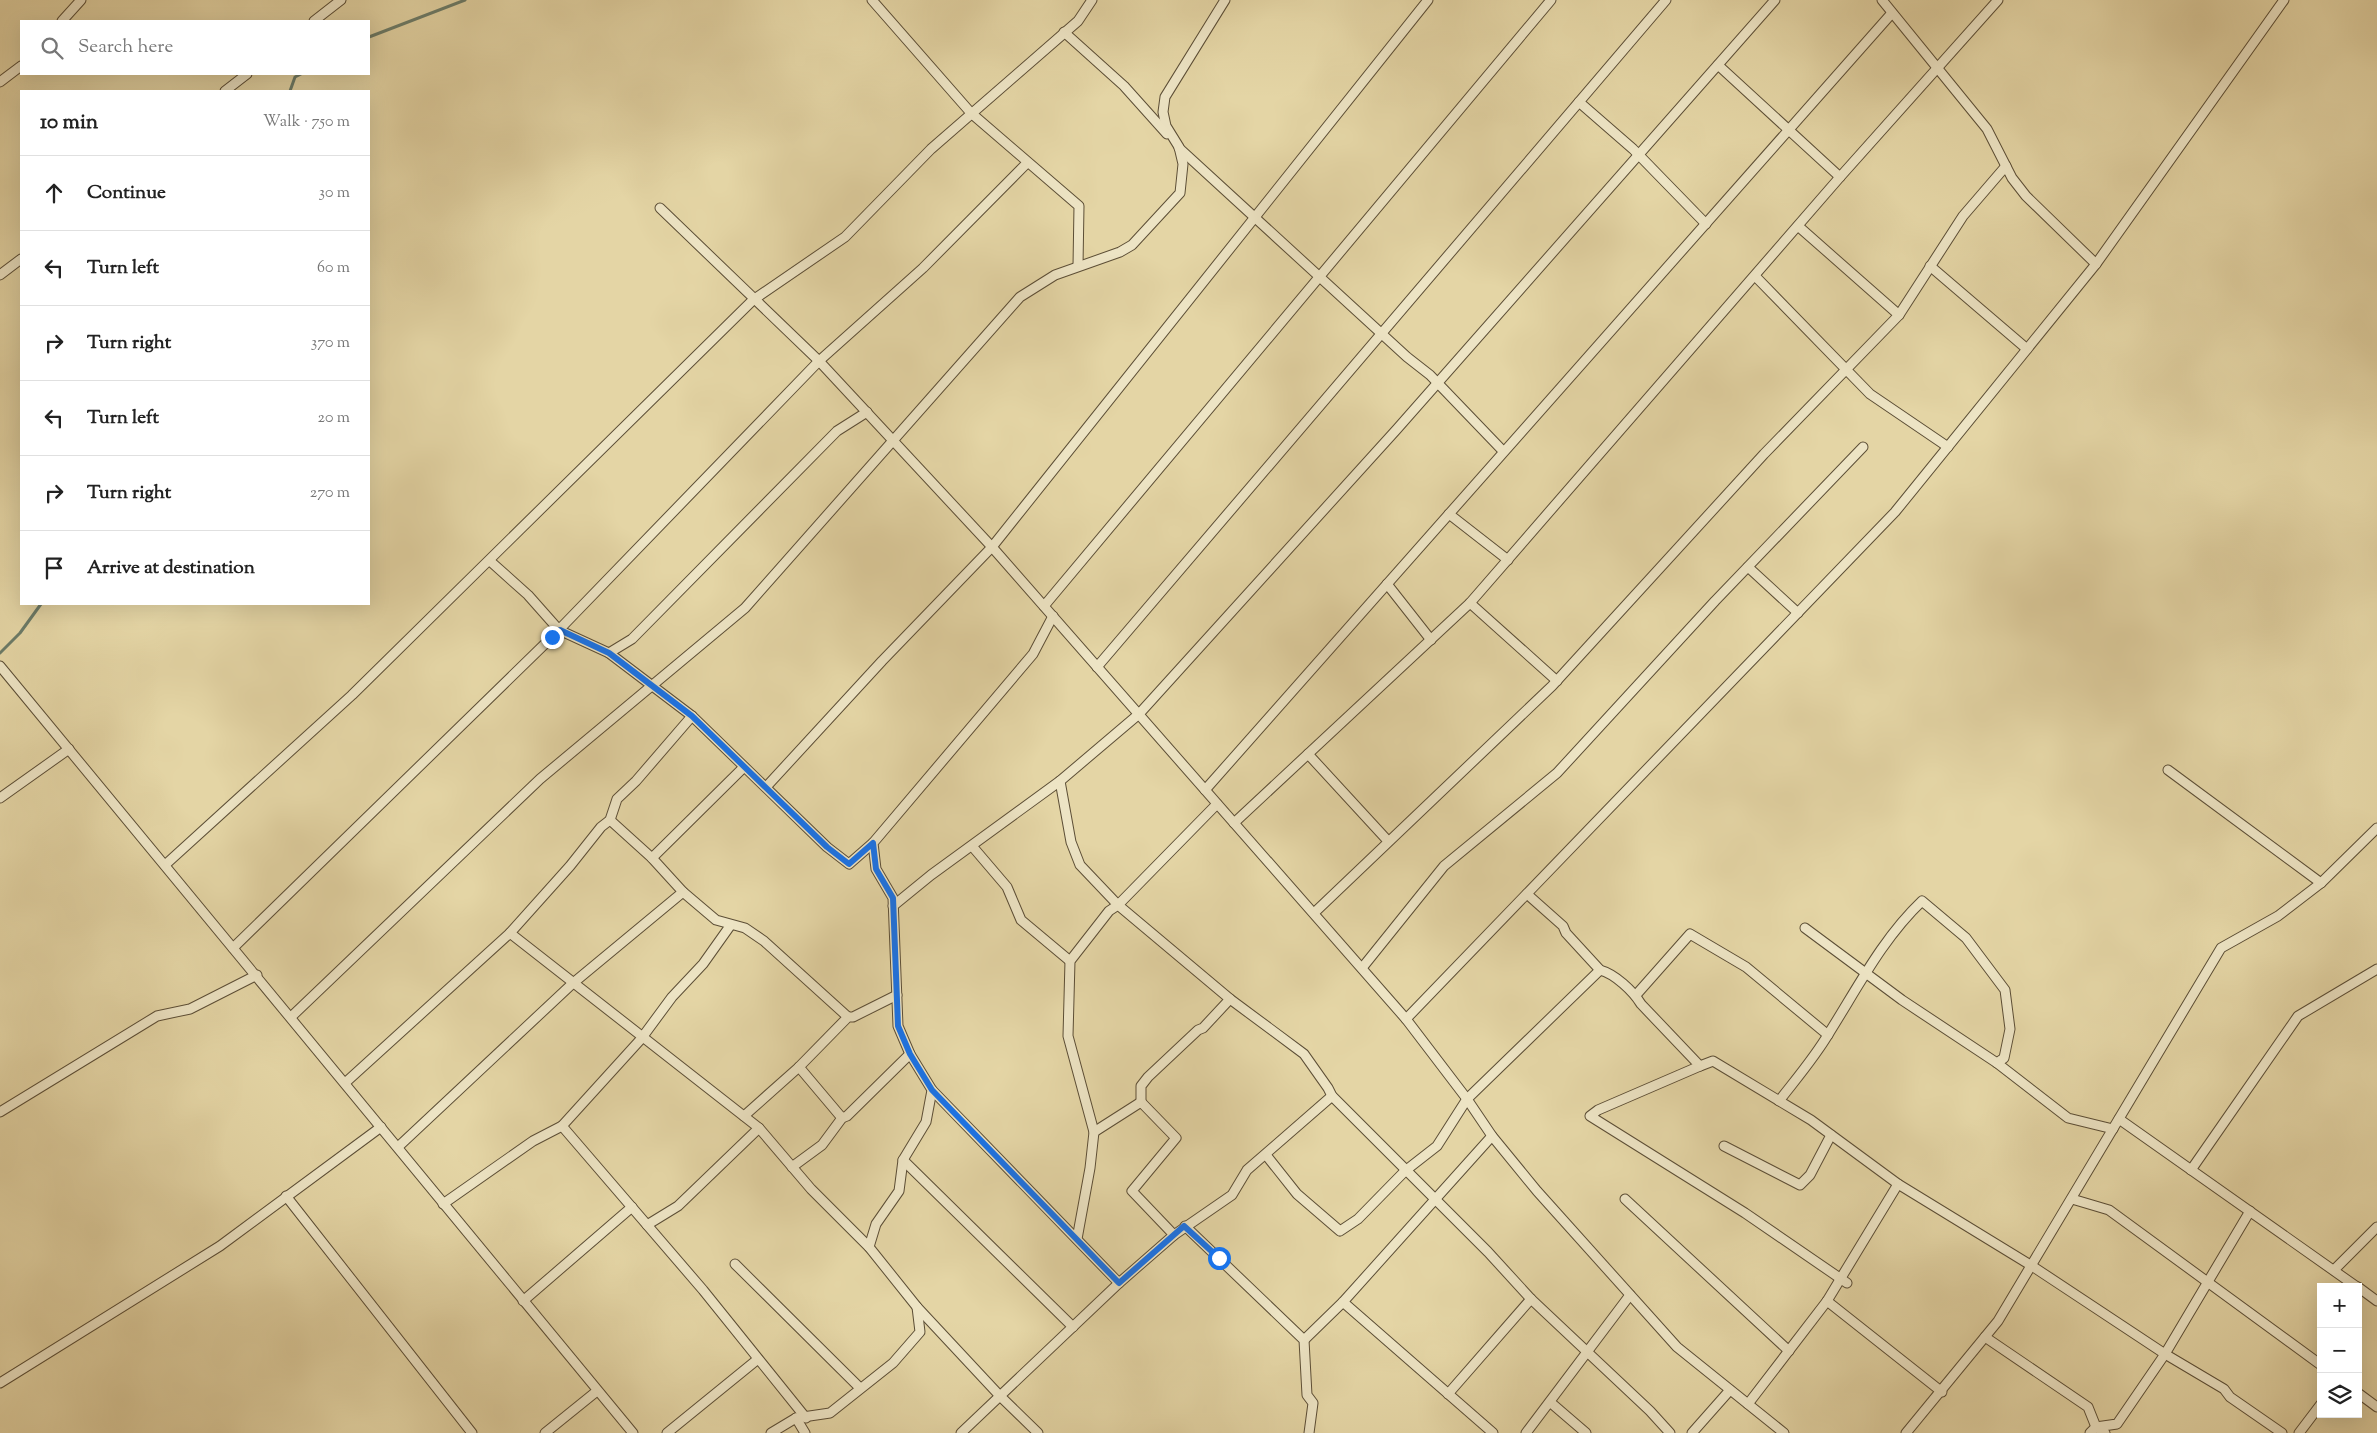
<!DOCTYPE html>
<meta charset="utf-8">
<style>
:root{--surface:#fff;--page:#f6f6f6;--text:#222;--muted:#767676;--line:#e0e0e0}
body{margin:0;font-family:"Sorts Mill Goudy",serif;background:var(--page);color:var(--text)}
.controls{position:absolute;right:15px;bottom:15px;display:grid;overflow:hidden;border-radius:0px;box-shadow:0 5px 20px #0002}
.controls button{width:45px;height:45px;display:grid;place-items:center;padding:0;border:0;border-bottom:1px solid var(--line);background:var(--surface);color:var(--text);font:25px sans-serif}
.stop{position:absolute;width:15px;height:15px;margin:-11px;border:4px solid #1a73e8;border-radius:50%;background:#fff}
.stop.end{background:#1a73e8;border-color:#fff;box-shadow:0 1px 5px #0008}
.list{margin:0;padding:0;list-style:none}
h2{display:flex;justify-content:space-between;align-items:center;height:65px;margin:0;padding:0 20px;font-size:21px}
h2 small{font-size:16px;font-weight:400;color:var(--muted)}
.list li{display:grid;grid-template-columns:32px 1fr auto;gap:15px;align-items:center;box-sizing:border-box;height:75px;padding:0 20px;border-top:1px solid var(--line)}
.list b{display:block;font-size:19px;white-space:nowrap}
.list em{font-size:16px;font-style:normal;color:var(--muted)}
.icon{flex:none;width:28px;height:28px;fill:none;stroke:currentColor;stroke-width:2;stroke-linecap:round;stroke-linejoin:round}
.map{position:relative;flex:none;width:2377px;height:1433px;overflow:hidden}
.search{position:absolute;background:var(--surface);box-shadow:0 5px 20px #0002;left:20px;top:20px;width:350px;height:55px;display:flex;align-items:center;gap:12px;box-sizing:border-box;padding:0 18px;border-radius:0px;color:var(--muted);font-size:19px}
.panel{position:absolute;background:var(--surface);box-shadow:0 5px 20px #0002;left:20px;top:90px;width:350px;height:515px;border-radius:0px}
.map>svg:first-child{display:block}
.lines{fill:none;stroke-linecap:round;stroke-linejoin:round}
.stream{stroke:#6c7c69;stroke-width:3}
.minor-casing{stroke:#5c4e36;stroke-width:11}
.minor{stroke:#ede4c4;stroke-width:9}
.route{stroke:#1a73e8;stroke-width:6}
</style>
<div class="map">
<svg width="2377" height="1433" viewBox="0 0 2377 1433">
<rect width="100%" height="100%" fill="#e4d5a5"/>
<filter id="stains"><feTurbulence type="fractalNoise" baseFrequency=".004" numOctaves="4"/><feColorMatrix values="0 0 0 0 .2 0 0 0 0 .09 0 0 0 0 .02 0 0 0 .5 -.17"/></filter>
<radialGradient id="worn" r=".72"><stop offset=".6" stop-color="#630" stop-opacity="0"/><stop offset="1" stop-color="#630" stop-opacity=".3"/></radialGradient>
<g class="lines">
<g class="stream">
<polyline points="369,37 465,0"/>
<polyline points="290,91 295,77 301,74"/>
<polyline points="0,653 20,633 41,604"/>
</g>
<defs>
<g id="minor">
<polyline points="872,0 971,113 1079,206 1078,266"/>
<polyline points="1882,0 1987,129 2012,178 2026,196 2096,264"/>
<polyline points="62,21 81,0"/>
<polyline points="314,21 341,0"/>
<polyline points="1064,32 1124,86 1167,134"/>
<polyline points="1718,65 1840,177"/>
<polyline points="0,82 21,66"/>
<polyline points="225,91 247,74"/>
<polyline points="1579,102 1633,149 1706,224"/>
<polyline points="1179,148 1407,357 1430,375 1503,451"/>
<polyline points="660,208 819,361 992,547 1406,1019 1467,1099 1492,1136 1537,1191 1677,1347 1784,1433"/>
<polyline points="1798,226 1899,315"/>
<polyline points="1930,266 2027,349"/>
<polyline points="0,275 21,259"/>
<polyline points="1755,276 1870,394 1948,447"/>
<polyline points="1449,514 1508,560"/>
<polyline points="490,561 528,595 559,630 609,653 632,639 837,431 867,412"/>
<polyline points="1748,567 1798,613"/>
<polyline points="1387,584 1431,640"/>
<polyline points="1470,603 1557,681"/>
<polyline points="1044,606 1551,0"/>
<polyline points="609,653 692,716"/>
<polyline points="0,666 633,1433"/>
<polyline points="1097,667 1666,0"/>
<polyline points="1308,754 1388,841"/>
<polyline points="2168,770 2321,883"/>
<polyline points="1060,781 1071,842 1080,865 1118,905 1230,999 1304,1054 1328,1088 1332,1096 1488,1252 1531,1299 1650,1411 1670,1433"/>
<polyline points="767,786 882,661 992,547 1428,0"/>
<polyline points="1205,790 1892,13"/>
<polyline points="0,798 69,749"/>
<polyline points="610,820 652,858 683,892 716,920 745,928 764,941 848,1017"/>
<polyline points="1234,823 1470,603 1840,177 1998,0"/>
<polyline points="972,846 1007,887 1021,920 1070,961"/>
<polyline points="652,858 744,767"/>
<polyline points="165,865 352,695 753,300 845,237 931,149 1078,21 1092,0"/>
<path d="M1527,894L1563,926L1566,933L1600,970C1615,974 1633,991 1641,1004L1700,1066L1598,1110L1590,1116L1745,1213L1847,1283"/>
<polyline points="893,906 931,875 1060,781 1139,714 1397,429 1775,0"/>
<polyline points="1314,913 1552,686 1764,454 1899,315 1963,216 2006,166"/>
<polyline points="1805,928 1902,1000 1997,1063 2068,1118 2113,1129"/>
<polyline points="510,933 759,1128 811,1189 869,1247 917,1307 1000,1396 1038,1433"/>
<polyline points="233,948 552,637 819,361 923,268 1027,163"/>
<polyline points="1362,968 1444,866 1557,773 1715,601 1863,447"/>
<polyline points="1636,995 1690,934 1746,967 1828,1035"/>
<polyline points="291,1017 540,779 745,608 1020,297 1055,275 1120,252 1132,245 1180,193 1183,164 1179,147 1166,126 1163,112 1165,97 1225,0"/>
<polyline points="1406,1019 1895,512 2096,264 2284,0"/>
<polyline points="1700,1066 1713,1061 1811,1120 1898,1184 2032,1266 2165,1354 2224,1389 2230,1397 2282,1433"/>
<polyline points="799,1067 842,1118"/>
<polyline points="345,1083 510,933 570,866 601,827 610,820 617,799 636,781 692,716 827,847 849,864 873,843"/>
<polyline points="932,1090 1119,1283"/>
<path d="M1779,1101C1796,1079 1815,1057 1829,1033C1858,987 1883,938 1922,901L1966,938L2005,990L2010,1029L2004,1058L1997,1063"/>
<polyline points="1141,1102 1141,1086 1148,1077 1198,1030 1203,1028 1230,999"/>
<polyline points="0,1112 157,1016 190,1009 257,975"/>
<polyline points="744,1116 799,1067 848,1017 853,1017 897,995"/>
<polyline points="2119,1119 2357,1287"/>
<polyline points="562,1126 703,1290 806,1418"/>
<polyline points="1094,1132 1141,1102 1176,1138 1132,1191 1174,1235"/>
<polyline points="1724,1146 1800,1185 1810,1175 1831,1135"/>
<polyline points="398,1147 572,984 683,892"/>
<polyline points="1266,1155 1297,1194 1340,1231 1358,1219 1405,1171 1437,1146 1467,1099 1600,970"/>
<polyline points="903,1160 1073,1327"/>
<polyline points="792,1167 822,1145 842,1118 847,1116 910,1054"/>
<polyline points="2191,1170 2298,1016 2377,969"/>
<polyline points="286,1196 472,1433"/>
<polyline points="1625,1199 1789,1351"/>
<polyline points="2072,1199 2109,1210 2321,1365"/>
<polyline points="443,1204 533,1141 562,1126 641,1039 672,997 703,964 730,926"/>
<polyline points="647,1225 678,1206 759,1128"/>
<polyline points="1185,1226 1304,1340 1307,1395 1313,1403 1309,1433"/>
<polyline points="1077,1239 1090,1168 1094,1132 1068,1036 1070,961 1109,911 1118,905 1217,804"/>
<polyline points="869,1247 876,1224 899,1191 903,1160 926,1122 932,1090 910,1054 898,1026 893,898 876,869 873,843 1033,654 1053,616"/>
<polyline points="735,1264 860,1388"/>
<polyline points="2334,1270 2377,1227"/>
<polyline points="2358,1287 2377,1301"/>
<polyline points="523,1301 632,1207"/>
<polyline points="1827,1301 1942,1392"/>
<polyline points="1343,1302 1493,1433"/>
<polyline points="1985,1337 2088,1407 2096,1427 2105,1433"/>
<polyline points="1304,1340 1343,1302 1492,1136"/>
<polyline points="0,1383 220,1246 381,1127"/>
<polyline points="2358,1393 2377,1407"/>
<polyline points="1448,1394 1531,1299"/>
<polyline points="1550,1402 1586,1433"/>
<polyline points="1748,1404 1827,1301 1898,1184"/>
<polyline points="796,1418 830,1413 893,1363 920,1332 917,1307"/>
<polyline points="545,1433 597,1391"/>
<polyline points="667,1433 758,1359"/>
<polyline points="771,1433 796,1418 805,1433"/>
<polyline points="961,1433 1119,1283 1174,1235 1232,1195 1247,1170 1332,1096"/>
<polyline points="1526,1433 1630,1295"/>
<polyline points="1692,1433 1730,1390"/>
<polyline points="1906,1433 1998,1321 2221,948 2278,916 2321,883 2377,828"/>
<polyline points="2090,1433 2096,1427 2117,1424 2165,1354 2250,1211"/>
<polyline points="2299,1433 2321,1404"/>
</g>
</defs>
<use href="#minor" class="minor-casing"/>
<use href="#minor" class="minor"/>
</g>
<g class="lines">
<polyline class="route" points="552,637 560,630 609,653 692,716 827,847 849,864 873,843 876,869 893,898 898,1026 910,1054 932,1090 1119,1283 1184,1226 1219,1258"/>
</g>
<rect width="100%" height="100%" filter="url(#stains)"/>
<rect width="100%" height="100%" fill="url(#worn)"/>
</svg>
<div class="controls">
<button>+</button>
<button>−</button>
<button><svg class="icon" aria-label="layers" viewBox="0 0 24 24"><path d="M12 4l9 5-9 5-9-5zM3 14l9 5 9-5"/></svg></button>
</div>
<div class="stop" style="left:1219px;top:1258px"></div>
<div class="stop end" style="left:552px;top:637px"></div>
<div class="search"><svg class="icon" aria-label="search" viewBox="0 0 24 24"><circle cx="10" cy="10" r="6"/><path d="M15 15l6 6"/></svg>Search here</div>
<section class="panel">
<h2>10 min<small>Walk · 750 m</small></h2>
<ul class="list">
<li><svg class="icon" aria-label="ahead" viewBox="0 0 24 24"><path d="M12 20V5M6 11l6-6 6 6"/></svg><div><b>Continue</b></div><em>30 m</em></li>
<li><svg class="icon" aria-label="left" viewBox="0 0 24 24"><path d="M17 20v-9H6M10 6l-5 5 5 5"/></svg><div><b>Turn left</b></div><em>60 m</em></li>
<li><svg class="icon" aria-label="right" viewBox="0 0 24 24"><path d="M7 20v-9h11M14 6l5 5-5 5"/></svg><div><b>Turn right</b></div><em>370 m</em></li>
<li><svg class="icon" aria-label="left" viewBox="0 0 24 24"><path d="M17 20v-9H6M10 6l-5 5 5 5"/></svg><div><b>Turn left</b></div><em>20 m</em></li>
<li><svg class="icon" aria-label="right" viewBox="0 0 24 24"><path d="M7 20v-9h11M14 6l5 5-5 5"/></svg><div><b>Turn right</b></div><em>270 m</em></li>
<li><svg class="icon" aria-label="arrive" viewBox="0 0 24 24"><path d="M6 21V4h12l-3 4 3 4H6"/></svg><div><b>Arrive at destination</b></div></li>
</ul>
</section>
</div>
